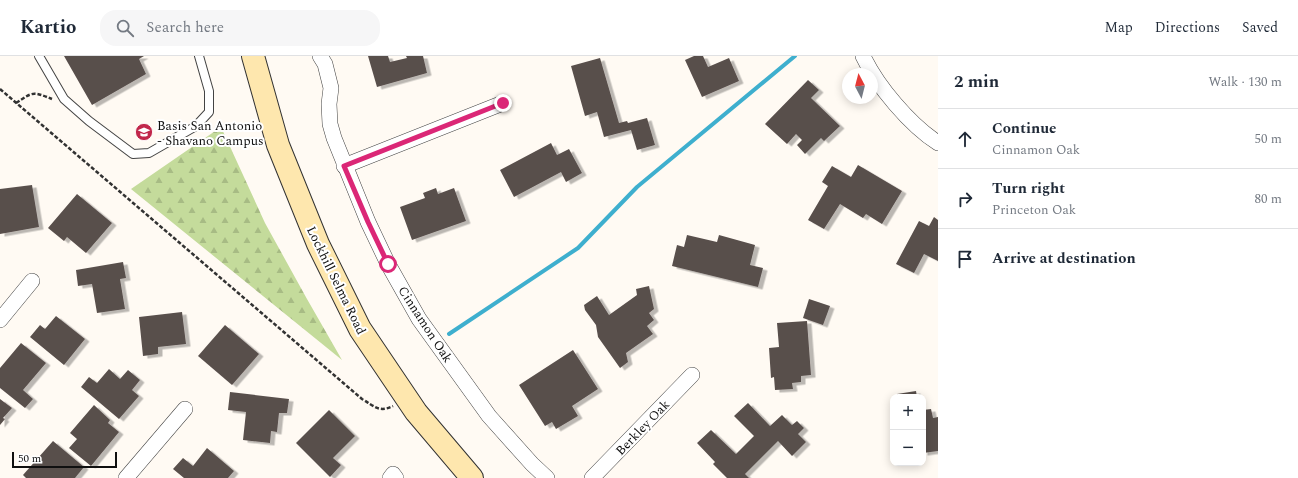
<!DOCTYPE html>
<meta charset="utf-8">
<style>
:root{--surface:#fff;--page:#f6f6f7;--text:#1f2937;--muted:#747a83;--line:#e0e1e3}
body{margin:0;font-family:Spectral,serif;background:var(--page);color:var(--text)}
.controls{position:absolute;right:12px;bottom:12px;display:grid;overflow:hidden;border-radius:8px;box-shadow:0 2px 10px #0003}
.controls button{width:36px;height:36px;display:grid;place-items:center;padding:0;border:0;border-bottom:1px solid var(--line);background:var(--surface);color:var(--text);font:20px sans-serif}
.compass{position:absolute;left:842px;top:12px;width:36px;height:36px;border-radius:50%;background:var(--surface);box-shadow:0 2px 10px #0003;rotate:353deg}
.scale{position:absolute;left:12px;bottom:10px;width:105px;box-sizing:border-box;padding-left:4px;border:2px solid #101010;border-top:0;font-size:11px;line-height:14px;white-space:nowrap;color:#101010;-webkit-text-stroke:3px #fff;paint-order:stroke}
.stop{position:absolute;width:12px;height:12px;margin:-9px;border:3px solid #db2777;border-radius:50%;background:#fff}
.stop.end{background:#db2777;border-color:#fff;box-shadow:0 1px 4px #0008}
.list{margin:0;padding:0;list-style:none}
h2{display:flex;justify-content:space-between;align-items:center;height:52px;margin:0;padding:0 16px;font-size:17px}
h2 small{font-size:13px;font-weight:400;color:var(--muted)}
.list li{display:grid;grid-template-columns:26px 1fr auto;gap:12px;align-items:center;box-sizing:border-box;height:60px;padding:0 16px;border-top:1px solid var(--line)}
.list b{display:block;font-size:15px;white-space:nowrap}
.list p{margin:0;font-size:13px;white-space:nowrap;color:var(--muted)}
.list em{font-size:13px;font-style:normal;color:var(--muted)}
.icon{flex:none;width:22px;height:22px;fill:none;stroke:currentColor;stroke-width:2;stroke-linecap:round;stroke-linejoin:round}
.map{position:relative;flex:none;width:938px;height:422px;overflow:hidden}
header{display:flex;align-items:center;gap:24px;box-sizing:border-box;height:56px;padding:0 20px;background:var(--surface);border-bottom:1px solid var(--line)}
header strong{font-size:19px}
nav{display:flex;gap:22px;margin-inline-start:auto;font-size:14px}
.search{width:280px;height:36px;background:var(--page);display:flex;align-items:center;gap:10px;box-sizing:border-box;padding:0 14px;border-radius:16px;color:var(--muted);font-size:15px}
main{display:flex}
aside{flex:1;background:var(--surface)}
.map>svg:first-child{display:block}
.forest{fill:url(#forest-firs)}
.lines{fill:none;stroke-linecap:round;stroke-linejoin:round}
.stream{stroke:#3eafce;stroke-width:4}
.building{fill:#594f4c;filter:url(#shadow)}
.lane-casing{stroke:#434343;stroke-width:10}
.street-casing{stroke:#434343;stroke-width:16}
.secondary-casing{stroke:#323232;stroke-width:24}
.path{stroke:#323232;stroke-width:2.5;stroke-dasharray:4 2;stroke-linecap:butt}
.lane{stroke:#fff;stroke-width:8}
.street{stroke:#fff;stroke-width:15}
.secondary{stroke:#fee7ae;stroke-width:22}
.route{stroke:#db2777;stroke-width:5}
.labels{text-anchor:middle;stroke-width:4;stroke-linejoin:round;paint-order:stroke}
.poi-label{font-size:13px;fill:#101010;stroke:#fff;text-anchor:start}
.street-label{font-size:13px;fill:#101010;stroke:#fff}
</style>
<header>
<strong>Kartio</strong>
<div class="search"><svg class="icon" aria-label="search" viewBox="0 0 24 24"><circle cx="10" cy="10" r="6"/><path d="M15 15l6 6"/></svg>Search here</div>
<nav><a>Map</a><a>Directions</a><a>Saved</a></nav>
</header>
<main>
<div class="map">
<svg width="938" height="422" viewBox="0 0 938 422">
<defs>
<pattern id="forest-firs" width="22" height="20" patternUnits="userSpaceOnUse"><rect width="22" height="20" fill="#c4db9b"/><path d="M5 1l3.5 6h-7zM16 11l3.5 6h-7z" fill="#a7bb84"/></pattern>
<filter id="shadow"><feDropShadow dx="4.5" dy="2.5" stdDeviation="0" flood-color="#0004"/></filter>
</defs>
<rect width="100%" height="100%" fill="#fffaf3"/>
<polygon class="forest" points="221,71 265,167 307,243 342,304 131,133"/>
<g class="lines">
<polyline class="stream" points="449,278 578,192 637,131 795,0"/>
</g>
<g class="building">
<polygon points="64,0 144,0 139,3 146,18 92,49"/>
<polygon points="368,0 388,0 390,6 407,2 406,0 423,0 427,17 377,31"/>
<polygon points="694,0 703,0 708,11 729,2 739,25 702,41 685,4"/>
<polygon points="600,2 619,67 627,65 628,67 647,62 655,89 637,94 631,74 604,81 597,56 585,60 571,10"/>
<polygon points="808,24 819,34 811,42 840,70 824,85 821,82 805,98 797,89 802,84 796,78 787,88 765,68"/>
<polygon points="551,87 557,99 569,93 582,117 566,126 561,116 514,141 500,114"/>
<polygon points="858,109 902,135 882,168 866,158 863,162 840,148 824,173 808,164 828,130 822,126 832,110 851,121"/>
<polygon points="32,129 39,171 0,178 0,133"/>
<polygon points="436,132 438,138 454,132 466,165 412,184 400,151 425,142 423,137"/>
<polygon points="77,138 112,167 86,197 67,181 64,185 48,172"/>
<polygon points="934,161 938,164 938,205 924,198 914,217 896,208 919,165 929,170"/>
<polygon points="687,179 717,186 719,179 755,189 750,209 763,212 758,231 672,210 677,189 684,191"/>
<polygon points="123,206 126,222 120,223 125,253 97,257 92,228 78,230 76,214"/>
<polygon points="649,230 654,253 649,257 654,264 647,270 653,278 626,297 628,306 620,312 598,281 596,269 585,254 584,249 597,240 609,259 637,239 636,233"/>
<polygon points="809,243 830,250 823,269 803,262"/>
<polygon points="182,256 186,288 158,291 158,298 143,300 139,261"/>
<polygon points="56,260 85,283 64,309 30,281 40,269 45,273"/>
<polygon points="807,265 811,319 801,320 801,326 792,327 793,333 775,334 774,321 771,322 769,292 779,291 777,267"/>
<polygon points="225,269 259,298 232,329 198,300"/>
<polygon points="21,287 46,307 23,334 33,343 25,352 0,332 0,312"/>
<polygon points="573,294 598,333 572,350 578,360 556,373 552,366 545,370 519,329"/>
<polygon points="109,313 120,323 128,314 140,324 132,334 139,340 119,363 81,331 89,321 97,327"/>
<polygon points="916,335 917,341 898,341 897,338"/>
<polygon points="230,336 289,343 287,357 279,357 277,376 271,375 270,387 243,384 246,356 228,354"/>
<polygon points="0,343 12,352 3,362 5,363 0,369"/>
<polygon points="748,347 770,370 782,359 792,369 797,365 804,372 798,378 806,386 792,400 778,385 745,418 749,422 727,422 713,408 715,406 697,387 711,374 736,398 754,380 734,360"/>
<polygon points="94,349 110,364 108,367 119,376 91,410 69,392 77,383 70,377"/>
<polygon points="931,353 933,362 938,361 938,395 923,397 923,354"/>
<polygon points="329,354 355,380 333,402 341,409 330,421 296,387"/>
<polygon points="53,385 84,411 75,422 26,422 23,419"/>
<polygon points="207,392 234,415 228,422 184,422 173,413 183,402 193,410"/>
</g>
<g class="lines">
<defs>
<polyline id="lane" points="39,0 64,43 89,65 133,98 149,97 196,70 209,56 209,35 199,0"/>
<g id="street">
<polyline points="320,0 325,8 331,32 329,48 330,68 334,82 368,166 388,208 419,263 489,360 532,408 547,422"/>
<path d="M863,0C877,30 910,69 938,87"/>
<polyline points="344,110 503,47"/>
<polyline points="0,264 32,225"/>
<polyline points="126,422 185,353"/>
<polyline points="390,422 393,418 396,422"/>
<polyline points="592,422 692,319"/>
</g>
<polyline id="secondary" points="253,0 278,89 318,188 360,273 416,356 472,422"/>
</defs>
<use href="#lane" class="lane-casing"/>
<use href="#street" class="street-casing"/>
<use href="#secondary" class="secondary-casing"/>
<g class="path">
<path d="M0,33L362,343C374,350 379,357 393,350"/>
<path d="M16,47C33,36 32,35 52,43"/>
</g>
<use href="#lane" class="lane"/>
<use href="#street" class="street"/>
<use href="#secondary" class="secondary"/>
</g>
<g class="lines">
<polyline class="route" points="388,208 368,166 344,110 503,47"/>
</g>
<defs>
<symbol id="school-disc" viewBox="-11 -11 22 22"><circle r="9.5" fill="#c1274b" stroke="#fff"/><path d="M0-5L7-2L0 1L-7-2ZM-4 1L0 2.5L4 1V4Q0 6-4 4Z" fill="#fff"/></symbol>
</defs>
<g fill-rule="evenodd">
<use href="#school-disc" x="134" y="66" width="20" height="20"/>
</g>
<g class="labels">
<g class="poi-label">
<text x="157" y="74">Basis San Antonio<tspan x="157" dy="15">- Shavano Campus</tspan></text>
</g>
<g class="street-label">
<text transform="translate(337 224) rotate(64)" y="5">Lockhill Selma Road</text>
<text transform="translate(426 268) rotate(57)" y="5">Cinnamon Oak</text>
<text transform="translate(642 371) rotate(-46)" y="5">Berkley Oak</text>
</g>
</g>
</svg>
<div class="controls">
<button>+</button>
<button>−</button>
</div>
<svg class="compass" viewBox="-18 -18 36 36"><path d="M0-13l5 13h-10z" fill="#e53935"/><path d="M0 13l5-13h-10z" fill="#747a83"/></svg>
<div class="scale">50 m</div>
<div class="stop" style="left:388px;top:208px"></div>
<div class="stop end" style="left:503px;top:47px"></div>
</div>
<aside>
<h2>2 min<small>Walk · 130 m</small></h2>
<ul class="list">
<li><svg class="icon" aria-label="ahead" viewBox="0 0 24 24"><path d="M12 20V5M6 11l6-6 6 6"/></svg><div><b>Continue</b><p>Cinnamon Oak</p></div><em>50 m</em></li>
<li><svg class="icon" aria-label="right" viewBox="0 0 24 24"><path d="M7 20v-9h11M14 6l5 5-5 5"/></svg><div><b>Turn right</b><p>Princeton Oak</p></div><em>80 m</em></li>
<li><svg class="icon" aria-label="arrive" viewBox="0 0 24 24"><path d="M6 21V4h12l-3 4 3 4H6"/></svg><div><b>Arrive at destination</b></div></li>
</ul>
</aside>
</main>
